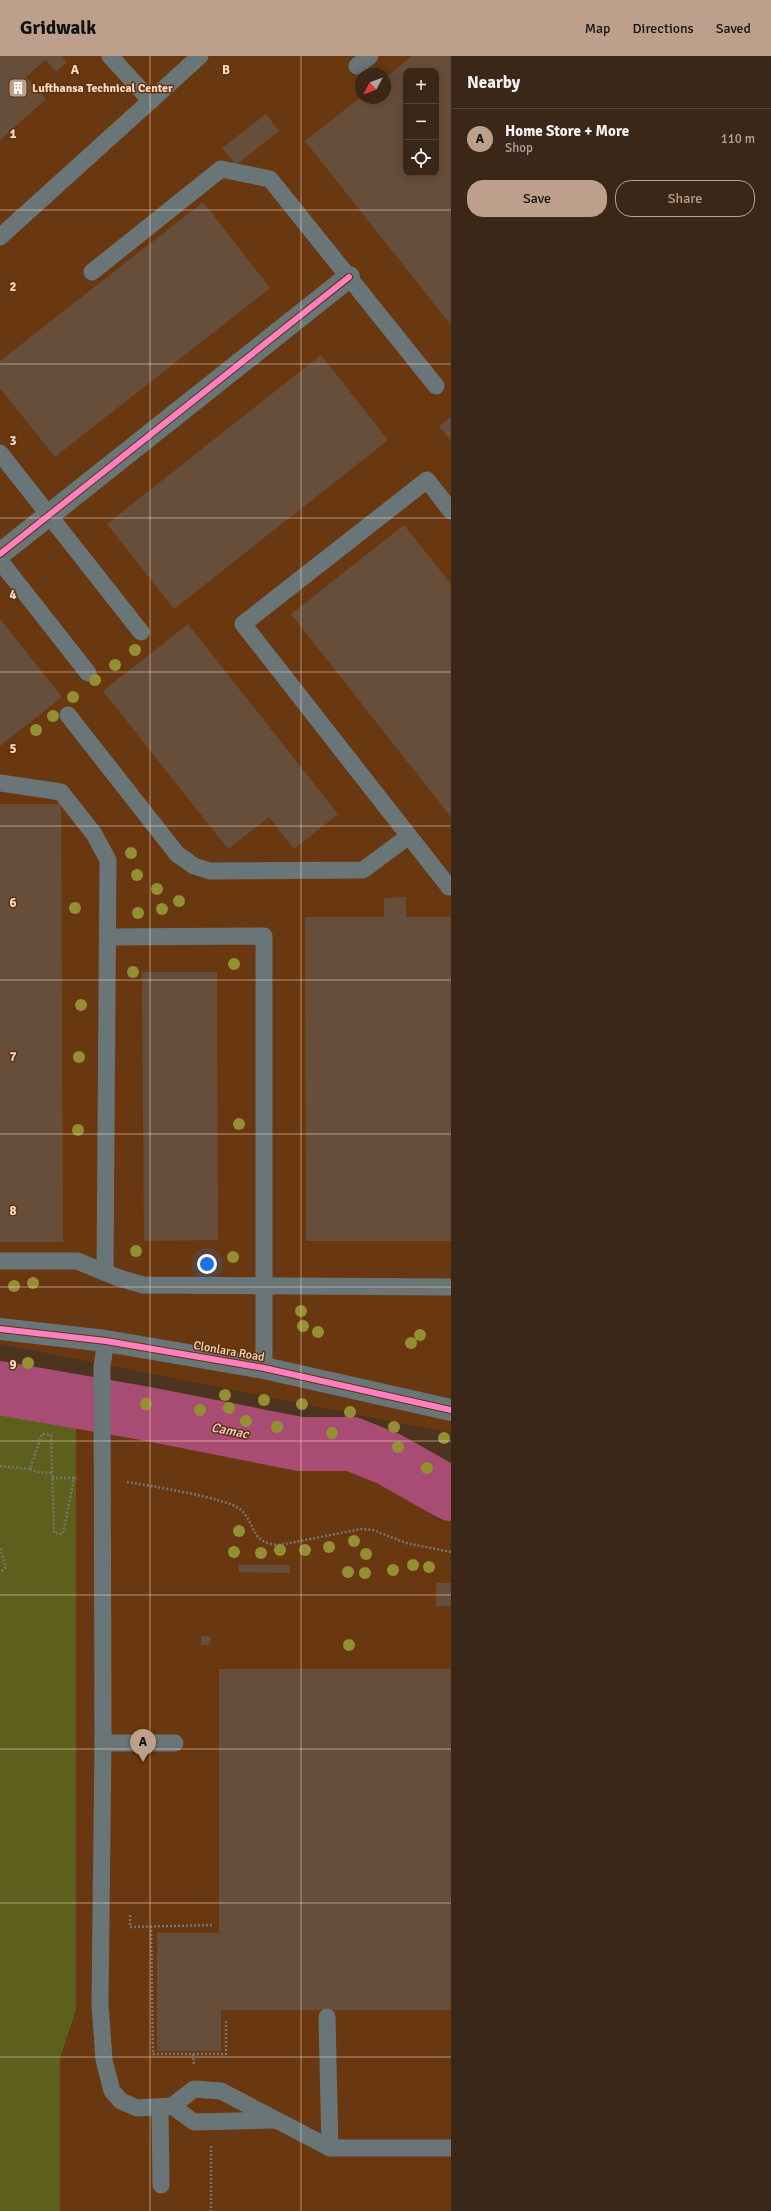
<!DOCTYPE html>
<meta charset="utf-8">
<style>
:root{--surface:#3a2717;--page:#412f20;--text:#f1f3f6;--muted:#aba5a1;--line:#544436;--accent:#bca08c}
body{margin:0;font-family:Signika,sans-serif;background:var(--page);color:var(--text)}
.controls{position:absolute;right:12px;top:12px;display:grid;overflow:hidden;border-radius:8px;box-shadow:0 2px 10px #0003}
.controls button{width:36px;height:36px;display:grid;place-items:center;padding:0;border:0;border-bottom:1px solid var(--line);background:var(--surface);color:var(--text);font:20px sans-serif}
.compass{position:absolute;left:355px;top:12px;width:36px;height:36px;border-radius:50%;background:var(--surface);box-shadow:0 2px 10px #0003;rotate:229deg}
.you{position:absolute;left:207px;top:1208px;width:14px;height:14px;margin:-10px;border:3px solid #fff;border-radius:50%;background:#1a73e8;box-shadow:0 0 0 6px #1a73e833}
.badge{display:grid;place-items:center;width:26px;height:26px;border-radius:50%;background:var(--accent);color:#111;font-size:13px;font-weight:700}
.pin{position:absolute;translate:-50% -33px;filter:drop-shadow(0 1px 2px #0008)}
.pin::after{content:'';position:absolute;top:21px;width:14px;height:12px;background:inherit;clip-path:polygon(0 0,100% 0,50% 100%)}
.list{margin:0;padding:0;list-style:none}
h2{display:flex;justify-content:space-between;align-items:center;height:52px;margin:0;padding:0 16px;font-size:17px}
h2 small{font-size:13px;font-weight:400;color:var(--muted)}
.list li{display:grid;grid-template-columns:26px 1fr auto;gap:12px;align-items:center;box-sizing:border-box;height:60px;padding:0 16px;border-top:1px solid var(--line)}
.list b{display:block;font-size:15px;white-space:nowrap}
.list p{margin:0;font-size:13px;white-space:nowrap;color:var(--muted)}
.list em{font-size:13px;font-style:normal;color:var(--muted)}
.actions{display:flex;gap:8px;padding:12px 16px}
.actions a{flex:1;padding:9px 0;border:1px solid var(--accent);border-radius:16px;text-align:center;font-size:14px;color:var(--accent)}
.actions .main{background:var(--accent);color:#111}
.icon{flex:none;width:22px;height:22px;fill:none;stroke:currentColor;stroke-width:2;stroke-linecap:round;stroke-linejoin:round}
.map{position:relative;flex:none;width:451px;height:2155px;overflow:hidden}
header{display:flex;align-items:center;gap:24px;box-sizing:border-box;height:56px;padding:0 20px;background:var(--accent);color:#111}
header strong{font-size:19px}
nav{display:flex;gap:22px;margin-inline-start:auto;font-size:14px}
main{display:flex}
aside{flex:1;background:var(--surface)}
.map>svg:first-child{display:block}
.built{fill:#6a3810;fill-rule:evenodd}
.green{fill:#5d601c}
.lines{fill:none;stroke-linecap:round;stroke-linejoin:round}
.river{stroke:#a94c73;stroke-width:54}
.building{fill:#674e3a;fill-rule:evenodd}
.path{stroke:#767572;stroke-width:2.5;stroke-dasharray:2 2;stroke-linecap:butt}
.service{stroke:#6a7578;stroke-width:17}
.minor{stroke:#6a7578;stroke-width:22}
.cycleway-casing{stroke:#60320c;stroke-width:8}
.cycleway{stroke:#ff80c0;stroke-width:6}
.tree{fill:#938f32}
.grid{fill:none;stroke:#f7dac7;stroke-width:1;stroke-opacity:0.55}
.labels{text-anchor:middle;stroke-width:3;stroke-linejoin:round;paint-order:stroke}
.poi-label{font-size:12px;font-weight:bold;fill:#f7dac7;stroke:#60320c;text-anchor:start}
.street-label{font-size:12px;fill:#f7dac7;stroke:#60320c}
.water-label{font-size:13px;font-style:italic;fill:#f0d4de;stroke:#60320c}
.grid-label{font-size:13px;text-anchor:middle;font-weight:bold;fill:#f7dac7;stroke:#60320c;stroke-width:3;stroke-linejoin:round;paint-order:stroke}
</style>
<header>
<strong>Gridwalk</strong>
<nav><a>Map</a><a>Directions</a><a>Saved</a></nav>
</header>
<main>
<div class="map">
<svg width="451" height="2155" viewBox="0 0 451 2155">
<rect width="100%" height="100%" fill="#4d341f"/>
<g class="built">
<path d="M0,0H451V1377L0,1288ZM406,15H436V117H406ZM361,18H385V42H361Z"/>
<polygon points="76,1361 119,1367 196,1389 381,1409 402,1433 438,1464 451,1464 451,2155 60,2155 60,2002 76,1954"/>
</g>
<polygon class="green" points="0,1325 73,1333 76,1361 76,1954 60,2002 60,2155 0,2155"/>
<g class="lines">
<polyline class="river" points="0,1332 143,1357 300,1388 352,1388 389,1403 451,1438"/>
</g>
<g class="building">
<polygon points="0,0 62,0 67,6 56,16 45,4 26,21 46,43 0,84"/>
<path d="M412,0H451V269L305,85L361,41L385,42V22ZM406,15H436V117H406Z"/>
<polygon points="266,58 279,75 236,109 222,92"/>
<polygon points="203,146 270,232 55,401 0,332 0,305"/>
<polygon points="321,299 388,384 174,553 107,468"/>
<polygon points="451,361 451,385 439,370"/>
<polygon points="404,469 451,528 451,761 291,558"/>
<polygon points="0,563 62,641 0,690"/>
<polygon points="188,568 338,758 294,793 269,761 228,793 103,635"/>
<polygon points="0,748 61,748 63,1186 0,1186"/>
<polygon points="406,841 406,861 451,861 451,1185 306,1185 305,861 384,861 384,842"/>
<polygon points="142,916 217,916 218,1184 144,1185"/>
<polygon points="239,1509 290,1509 290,1517 239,1516"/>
<rect x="436" y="1527" width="15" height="23"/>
<polygon points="201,1580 211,1581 210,1589 201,1589"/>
<polygon points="219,1613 451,1613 451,1954 221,1954 221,1995 157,1995 157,1877 219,1877"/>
</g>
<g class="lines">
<g class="path">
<polyline points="0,1410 30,1413 42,1378 51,1379 54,1477 63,1478 74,1422 78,1423"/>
<polyline points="30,1413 38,1416 52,1417"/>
<polyline points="52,1422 74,1422"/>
<path d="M127,1426C146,1429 227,1442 240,1453C257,1468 249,1488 280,1489L361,1473L373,1474L406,1487L451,1496"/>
<polyline points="0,1492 6,1511 0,1517"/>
<polyline points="130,1859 130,1871 213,1869"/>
<polyline points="151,1870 153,1998 226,1998 226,1965"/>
<polyline points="193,1998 194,2010"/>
<polyline points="211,2090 211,2155"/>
</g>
<g class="service">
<polyline points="110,0 151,45"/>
<polyline points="357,10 370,0"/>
<polyline points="0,181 200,0"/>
<polyline points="92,216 221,113 270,123 436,330"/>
<polyline points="0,397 141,576"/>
<polyline points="0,505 88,617"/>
<polyline points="68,659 177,798 194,810 210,815 363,814 409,780 449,831 451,831"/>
<polyline points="0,727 61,736 94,778 108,804 105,1216"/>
<polyline points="409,780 243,568 427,424 451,455"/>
<polyline points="108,881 264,880 264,1312"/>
<polyline points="0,1205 77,1205 119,1222 143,1229 451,1231"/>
<polyline points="106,1285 102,1310 103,1687 100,1948 104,2004 112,2035 121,2045 137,2052 172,2050 194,2033 221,2035 330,2092 451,2092"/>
<polyline points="103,1687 175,1687"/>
<polyline points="327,1961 330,2092"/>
<polyline points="172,2050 194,2066 275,2064"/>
<polyline points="160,2052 161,2129"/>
</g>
<g class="minor">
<polyline points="0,498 349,221"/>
<polyline points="0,1273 106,1285 264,1312 451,1354"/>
</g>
<defs>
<g id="cycleway">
<polyline points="0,498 349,221"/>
<polyline points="0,1273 106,1285 264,1312 451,1354"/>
</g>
</defs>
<use href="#cycleway" class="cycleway-casing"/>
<use href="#cycleway" class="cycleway"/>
</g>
<g class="tree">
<circle cx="135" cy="594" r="6"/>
<circle cx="115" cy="609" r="6"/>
<circle cx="95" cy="624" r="6"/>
<circle cx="73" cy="641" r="6"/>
<circle cx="53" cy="660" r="6"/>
<circle cx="36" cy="674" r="6"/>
<circle cx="131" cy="797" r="6"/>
<circle cx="137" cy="819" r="6"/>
<circle cx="157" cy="833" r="6"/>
<circle cx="179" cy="845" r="6"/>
<circle cx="75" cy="852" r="6"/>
<circle cx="162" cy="853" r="6"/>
<circle cx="138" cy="857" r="6"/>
<circle cx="234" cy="908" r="6"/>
<circle cx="133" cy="916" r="6"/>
<circle cx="81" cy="949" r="6"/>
<circle cx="79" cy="1001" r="6"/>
<circle cx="239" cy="1068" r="6"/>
<circle cx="78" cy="1074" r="6"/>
<circle cx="136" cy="1195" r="6"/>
<circle cx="233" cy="1201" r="6"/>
<circle cx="33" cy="1227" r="6"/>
<circle cx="14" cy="1230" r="6"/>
<circle cx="301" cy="1255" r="6"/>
<circle cx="303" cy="1270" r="6"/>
<circle cx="318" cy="1276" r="6"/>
<circle cx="420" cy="1279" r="6"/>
<circle cx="411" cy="1287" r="6"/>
<circle cx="28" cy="1307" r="6"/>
<circle cx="225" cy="1339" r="6"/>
<circle cx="264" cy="1344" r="6"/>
<circle cx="146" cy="1348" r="6"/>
<circle cx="302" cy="1348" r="6"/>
<circle cx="229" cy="1352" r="6"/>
<circle cx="200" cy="1354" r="6"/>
<circle cx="350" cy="1356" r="6"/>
<circle cx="246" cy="1365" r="6"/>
<circle cx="277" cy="1371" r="6"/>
<circle cx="394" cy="1371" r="6"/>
<circle cx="332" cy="1377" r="6"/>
<circle cx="444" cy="1382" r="6"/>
<circle cx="398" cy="1391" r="6"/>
<circle cx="427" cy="1412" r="6"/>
<circle cx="239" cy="1475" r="6"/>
<circle cx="354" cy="1485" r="6"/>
<circle cx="329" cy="1491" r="6"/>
<circle cx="280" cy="1494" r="6"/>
<circle cx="305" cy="1494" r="6"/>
<circle cx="234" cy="1496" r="6"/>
<circle cx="261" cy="1497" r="6"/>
<circle cx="366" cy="1498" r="6"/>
<circle cx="413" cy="1509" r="6"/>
<circle cx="429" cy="1511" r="6"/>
<circle cx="393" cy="1514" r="6"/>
<circle cx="348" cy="1516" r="6"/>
<circle cx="365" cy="1517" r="6"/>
<circle cx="349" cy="1589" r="6"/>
</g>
<path class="grid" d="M150,0V2155M301,0V2155M0,154H451M0,308H451M0,462H451M0,616H451M0,770H451M0,924H451M0,1078H451M0,1231H451M0,1385H451M0,1539H451M0,1693H451M0,1847H451M0,2001H451"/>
<defs>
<symbol id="building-square" viewBox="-11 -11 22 22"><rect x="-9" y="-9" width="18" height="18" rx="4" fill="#bca08c" stroke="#60320c"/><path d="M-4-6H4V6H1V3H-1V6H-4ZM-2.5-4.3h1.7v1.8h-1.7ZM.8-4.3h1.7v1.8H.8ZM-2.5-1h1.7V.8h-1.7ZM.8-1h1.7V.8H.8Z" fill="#fff"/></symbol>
</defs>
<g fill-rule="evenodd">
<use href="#building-square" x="7" y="21" width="22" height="22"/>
</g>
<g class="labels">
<g class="poi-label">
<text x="32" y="36">Lufthansa Technical Center</text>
</g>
<g class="street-label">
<text transform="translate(229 1295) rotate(10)" y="4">Clonlara Road</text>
</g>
<g class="water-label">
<text transform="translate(230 1374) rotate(11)" y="5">Camac</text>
</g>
</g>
<g class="grid-label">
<text x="75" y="18">A</text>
<text x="226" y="18">B</text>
<text x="13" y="82">1</text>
<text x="13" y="235">2</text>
<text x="13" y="389">3</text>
<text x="13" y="543">4</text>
<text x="13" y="697">5</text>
<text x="13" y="851">6</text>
<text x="13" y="1005">7</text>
<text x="13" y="1159">8</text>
<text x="13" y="1313">9</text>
</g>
</svg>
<div class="controls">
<button>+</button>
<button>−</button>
<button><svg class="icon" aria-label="locate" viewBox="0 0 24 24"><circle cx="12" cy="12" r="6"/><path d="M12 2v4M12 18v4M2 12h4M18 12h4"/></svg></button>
</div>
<svg class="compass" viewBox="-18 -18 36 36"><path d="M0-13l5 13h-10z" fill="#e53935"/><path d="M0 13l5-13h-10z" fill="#aba5a1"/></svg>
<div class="you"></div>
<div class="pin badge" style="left:143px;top:1706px">A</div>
</div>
<aside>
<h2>Nearby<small></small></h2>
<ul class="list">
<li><span class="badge">A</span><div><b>Home Store + More</b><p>Shop</p></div><em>110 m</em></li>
</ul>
<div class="actions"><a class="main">Save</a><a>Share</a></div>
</aside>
</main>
